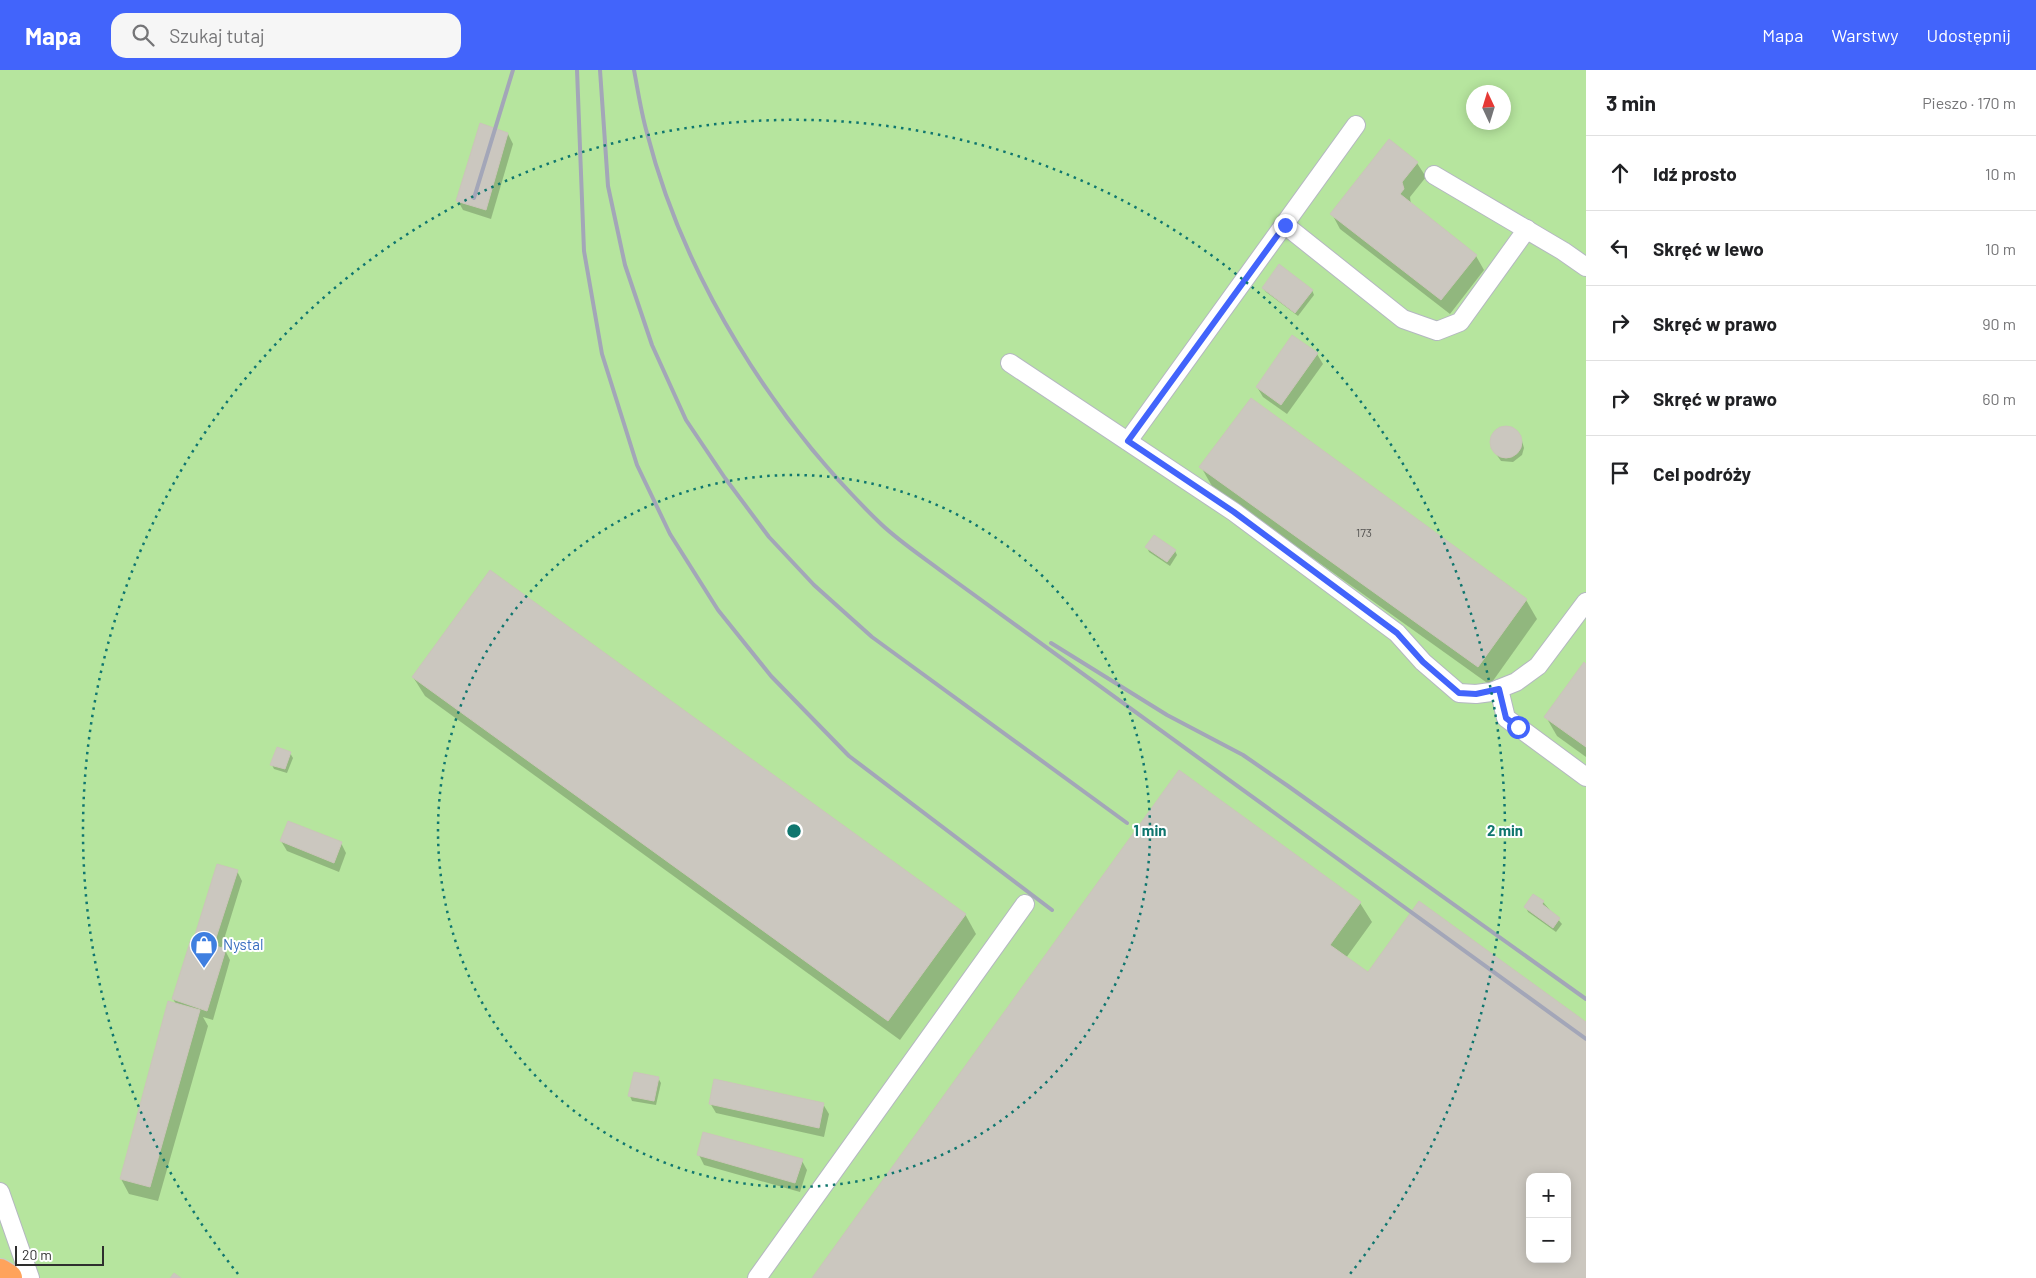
<!DOCTYPE html>
<html lang="pl">
<meta charset="utf-8">
<style>
:root{--surface:#fff;--page:#f6f6f6;--text:#202124;--muted:#757577;--line:#e0e0e0;--accent:#4264fb}
body{margin:0;font-family:Barlow,sans-serif;background:var(--page);color:var(--text)}
.controls{position:absolute;right:15px;bottom:15px;display:grid;overflow:hidden;border-radius:10px;box-shadow:0 2px 12px #0003}
.controls button{width:45px;height:45px;display:grid;place-items:center;padding:0;border:0;border-bottom:1px solid var(--line);background:var(--surface);color:var(--text);font:25px sans-serif}
.compass{position:absolute;left:1466px;top:15px;width:45px;height:45px;border-radius:50%;background:var(--surface);box-shadow:0 2px 12px #0003;rotate:356deg}
.scale{position:absolute;left:15px;bottom:12px;width:89px;box-sizing:border-box;padding-left:5px;border:2px solid #2e2e2e;border-top:0;font-size:14px;line-height:18px;white-space:nowrap;color:#2e2e2e;-webkit-text-stroke:4px #fff;paint-order:stroke}
.stop{position:absolute;width:15px;height:15px;margin:-11px;border:4px solid #4264fb;border-radius:50%;background:#fff}
.stop.end{background:#4264fb;border-color:#fff;box-shadow:0 1px 5px #0008}
.list{margin:0;padding:0;list-style:none}
h2{display:flex;justify-content:space-between;align-items:center;height:65px;margin:0;padding:0 20px;font-size:21px}
h2 small{font-size:16px;font-weight:400;color:var(--muted)}
.list li{display:grid;grid-template-columns:32px 1fr auto;gap:15px;align-items:center;box-sizing:border-box;height:75px;padding:0 20px;border-top:1px solid var(--line)}
.list b{display:block;font-size:19px;white-space:nowrap}
.list em{font-size:16px;font-style:normal;color:var(--muted)}
.icon{flex:none;width:28px;height:28px;fill:none;stroke:currentColor;stroke-width:2;stroke-linecap:round;stroke-linejoin:round}
.map{position:relative;flex:none;width:1586px;height:1208px;overflow:hidden}
header{display:flex;align-items:center;gap:30px;box-sizing:border-box;height:70px;padding:0 25px;background:var(--accent);color:#fff}
header strong{font-size:24px}
nav{display:flex;gap:28px;margin-inline-start:auto;font-size:18px}
.search{width:350px;height:45px;background:var(--page);display:flex;align-items:center;gap:12px;box-sizing:border-box;padding:0 18px;border-radius:15px;color:var(--muted);font-size:19px}
main{display:flex}
aside{flex:1;background:var(--surface)}
.map>svg:first-child{display:block}
.green{fill:#b6e59e;fill-rule:evenodd}
.shadow{fill:#0003;fill-rule:evenodd}
.building{fill:#cbc7bf;stroke:#cbc5ba;fill-rule:evenodd}
.lines{fill:none;stroke-linecap:round;stroke-linejoin:round}
.lane-casing{stroke:#b4b7c1;stroke-width:20}
.highway-casing{stroke:#c9c9c9;stroke-width:30}
.lane{stroke:#fff;stroke-width:18}
.highway{stroke:#ffa35c;stroke-width:28}
.rail{stroke:#a3a6b8;stroke-width:4}
.route{stroke:#4264fb;stroke-width:6}
.ring{fill:none;stroke:#0f766e;stroke-width:2.5;stroke-dasharray:2.5 5}
.labels{text-anchor:middle;stroke-width:4;stroke-linejoin:round;paint-order:stroke}
.number-label{font-size:12px;fill:#555452}
.shop-label{font-size:15px;fill:#366cbe;stroke:#fff;text-anchor:start}
.centre{fill:#0f766e;stroke:#fff;stroke-width:2.5}
.ring-label{font-size:15px;text-anchor:middle;font-weight:bold;fill:#0f766e;stroke:#fff;stroke-width:4;stroke-linejoin:round;paint-order:stroke}
</style>
<header>
<strong>Mapa</strong>
<div class="search"><svg class="icon" aria-label="search" viewBox="0 0 24 24"><circle cx="10" cy="10" r="6"/><path d="M15 15l6 6"/></svg>Szukaj tutaj</div>
<nav><a>Mapa</a><a>Warstwy</a><a>Udostępnij</a></nav>
</header>
<main>
<div class="map">
<svg width="1586" height="1208" viewBox="0 0 1586 1208">
<rect width="100%" height="100%" fill="#efe9e1"/>
<path class="green" d="M0,0H1586V1208H0ZM1474,22H1504V52H1474ZM1530,1107H1567V1189H1530Z"/>
<g class="shadow">
<polygon points="508,64 513,74 491,149 463,140 458,131"/>
<polygon points="1417,93 1426,107 1410,127 1411,135 1476,186 1484,200 1450,244 1340,159 1332,144"/>
<polygon points="1263,218 1312,220 1314,225 1298,246 1266,222"/>
<polygon points="1317,284 1323,294 1287,344 1263,327 1257,317"/>
<polygon points="1505,357 1512,359 1522,371 1524,378 1522,385 1513,392 1501,391 1491,377 1492,366 1499,359"/>
<polygon points="1201,397 1526,530 1537,549 1490,615 1212,416"/>
<polygon points="1147,477 1175,481 1177,485 1170,496 1149,482"/>
<polygon points="1586,595 1586,687 1557,666 1546,647"/>
<polygon points="413,607 965,844 976,864 900,970 425,626"/>
<polygon points="290,683 293,688 287,703 274,699 272,695"/>
<polygon points="281,771 341,773 346,783 339,802 287,781"/>
<polygon points="237,801 242,811 221,879 225,880 230,890 213,950 203,947 208,956 158,1131 129,1124 121,1109 176,934 173,929 197,872 195,868"/>
<polygon points="1543,832 1562,854 1556,862 1528,842 1526,837"/>
<path d="M1360,833L1372,852L1346,888L1368,904L1586,953V1208H814ZM1530,1107H1567V1189H1530Z"/>
<polygon points="658,1008 661,1013 656,1035 632,1031 630,1026"/>
<polygon points="710,1033 823,1034 829,1044 824,1067 716,1043"/>
<polygon points="699,1085 802,1091 807,1100 800,1122 704,1095"/>
</g>
<g class="building">
<polygon points="480,53 508,63 486,140 456,131"/>
<polygon points="1389,69 1418,92 1402,112 1404,119 1400,124 1477,185 1441,230 1330,144"/>
<polygon points="1279,194 1313,220 1295,243 1262,218"/>
<polygon points="1292,265 1318,283 1281,335 1256,317"/>
<polygon points="1251,328 1527,529 1478,597 1199,397"/>
<circle cx="1506" cy="372" r="16"/>
<polygon points="1154,465 1176,480 1167,492 1145,477"/>
<polygon points="490,500 966,844 888,951 412,607"/>
<polygon points="1584,592 1586,594 1586,677 1544,647"/>
<polygon points="277,677 291,682 285,699 270,695"/>
<path d="M1179,700L1361,832L1330,875L1368,902L1419,831L1586,952V1208H812ZM1530,1107H1567V1189H1530Z"/>
<polygon points="288,751 342,772 334,793 280,771"/>
<polygon points="217,794 238,800 214,874 194,868"/>
<polygon points="1533,824 1544,831 1542,834 1560,848 1553,858 1524,837"/>
<polygon points="191,869 226,879 207,941 172,929"/>
<polygon points="168,931 200,940 150,1117 120,1109"/>
<polygon points="634,1002 659,1007 654,1031 628,1026"/>
<polygon points="714,1009 824,1033 819,1058 709,1034"/>
<polygon points="703,1062 803,1089 795,1113 697,1085"/>
<polygon points="174,1203 181,1208 170,1208"/>
</g>
<g class="lines">
<defs>
<g id="lane">
<polyline points="1434,105 1563,181 1586,197"/>
<polyline points="1285,155 1403,249 1437,261 1460,252 1527,159"/>
<polyline points="1010,293 1234,442 1397,563 1423,592 1459,623 1476,624 1491,622 1516,612 1538,596 1586,532"/>
<polyline points="1128,371 1356,55"/>
<polyline points="1499,619 1506,648 1586,707"/>
<polyline points="0,1122 30,1208"/>
<polyline points="757,1208 1025,834"/>
</g>
<polyline id="highway" points="0,1203 8,1208"/>
</defs>
<use href="#lane" class="lane-casing"/>
<use href="#highway" class="highway-casing"/>
<use href="#lane" class="lane"/>
<use href="#highway" class="highway"/>
<g class="rail">
<polyline points="577,0 584,181 602,284 637,395 670,464 718,540 771,606 849,686 1052,840"/>
<polyline points="600,0 608,116 625,195 652,275 686,350 725,408 769,467 814,515 872,567 1127,753"/>
<path d="M634,0C638,21 641,42 647,63C684,208 774,351 881,454C900,472 923,487 944,503L1586,969"/>
<polyline points="474,128 513,0"/>
<polyline points="1051,573 1167,645 1243,685 1288,716 1586,929"/>
</g>
</g>
<g class="lines">
<polyline class="route" points="1285,155 1128,371 1234,442 1397,563 1423,592 1459,623 1476,624 1499,619 1506,648 1518,657"/>
</g>
<g class="ring">
<circle cx="794" cy="761" r="356"/>
<path d="M238 1204A711 711 0 1 1 1350 1204"/>
</g>
<defs>
<symbol id="shop-pin" viewBox="-11 -11 22 30"><path d="M0 17L-7.5 6A9.5 9.5 0 1 1 7.5 6Z" fill="#3f7fe0" stroke="#fff"/><path d="M-5-2.5h2.3a2.7 3.5 0 0 1 5.4 0H5L5.5 6h-11ZM-1.5-2.5h3a1.5 2.3 0 0 0-3 0Z" fill="#fff"/></symbol>
</defs>
<g fill-rule="evenodd">
<use href="#shop-pin" x="188" y="859" width="32" height="43"/>
</g>
<g class="labels">
<g class="number-label">
<text x="1364" y="467">173</text>
</g>
<g class="shop-label">
<text x="223" y="880">Nystal</text>
</g>
</g>
<circle cx="794" cy="761" r="8" class="centre"/>
<g class="ring-label">
<text x="1150" y="766">1 min</text>
<text x="1505" y="766">2 min</text>
</g>
</svg>
<div class="controls">
<button>+</button>
<button>−</button>
</div>
<svg class="compass" viewBox="-18 -18 36 36"><path d="M0-13l5 13h-10z" fill="#e53935"/><path d="M0 13l5-13h-10z" fill="#757577"/></svg>
<div class="scale">20 m</div>
<div class="stop" style="left:1518px;top:657px"></div>
<div class="stop end" style="left:1285px;top:155px"></div>
</div>
<aside>
<h2>3 min<small>Pieszo · 170 m</small></h2>
<ul class="list">
<li><svg class="icon" aria-label="ahead" viewBox="0 0 24 24"><path d="M12 20V5M6 11l6-6 6 6"/></svg><div><b>Idź prosto</b></div><em>10 m</em></li>
<li><svg class="icon" aria-label="left" viewBox="0 0 24 24"><path d="M17 20v-9H6M10 6l-5 5 5 5"/></svg><div><b>Skręć w lewo</b></div><em>10 m</em></li>
<li><svg class="icon" aria-label="right" viewBox="0 0 24 24"><path d="M7 20v-9h11M14 6l5 5-5 5"/></svg><div><b>Skręć w prawo</b></div><em>90 m</em></li>
<li><svg class="icon" aria-label="right" viewBox="0 0 24 24"><path d="M7 20v-9h11M14 6l5 5-5 5"/></svg><div><b>Skręć w prawo</b></div><em>60 m</em></li>
<li><svg class="icon" aria-label="arrive" viewBox="0 0 24 24"><path d="M6 21V4h12l-3 4 3 4H6"/></svg><div><b>Cel podróży</b></div></li>
</ul>
</aside>
</main>
